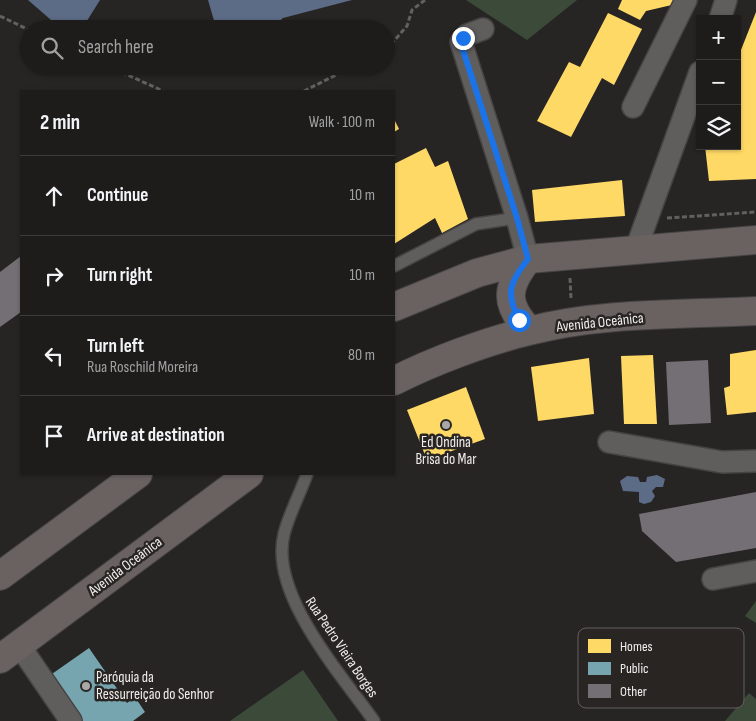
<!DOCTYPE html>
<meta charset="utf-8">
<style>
:root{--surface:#1d1c1b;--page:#2a2928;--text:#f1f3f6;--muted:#a0a1a3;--line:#3b3a3a}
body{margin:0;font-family:"Sofia Sans Condensed",sans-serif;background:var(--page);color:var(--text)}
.controls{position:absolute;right:15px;top:15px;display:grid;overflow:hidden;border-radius:0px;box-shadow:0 1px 4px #0004}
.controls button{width:45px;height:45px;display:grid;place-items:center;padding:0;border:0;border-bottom:1px solid var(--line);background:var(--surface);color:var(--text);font:25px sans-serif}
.stop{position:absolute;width:15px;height:15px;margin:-11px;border:4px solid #1a73e8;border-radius:50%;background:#fff}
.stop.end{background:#1a73e8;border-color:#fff;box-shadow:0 1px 5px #0008}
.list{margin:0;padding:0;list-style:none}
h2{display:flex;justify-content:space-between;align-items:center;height:65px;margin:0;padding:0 20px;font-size:21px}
h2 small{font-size:16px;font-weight:400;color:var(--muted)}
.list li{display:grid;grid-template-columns:32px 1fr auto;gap:15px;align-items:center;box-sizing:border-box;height:80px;padding:0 20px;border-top:1px solid var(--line)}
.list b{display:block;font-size:19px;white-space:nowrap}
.list p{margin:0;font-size:16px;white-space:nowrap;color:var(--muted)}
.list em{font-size:16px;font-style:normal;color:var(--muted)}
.icon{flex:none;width:28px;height:28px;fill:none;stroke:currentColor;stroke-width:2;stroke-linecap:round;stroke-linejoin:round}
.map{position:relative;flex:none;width:756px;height:721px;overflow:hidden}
.search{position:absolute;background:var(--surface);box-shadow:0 1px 4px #0004;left:20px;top:20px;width:375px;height:55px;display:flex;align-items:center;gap:12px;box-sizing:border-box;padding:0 18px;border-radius:28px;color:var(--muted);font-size:19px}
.panel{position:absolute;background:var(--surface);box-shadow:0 1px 4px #0004;left:20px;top:90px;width:375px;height:385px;border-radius:0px}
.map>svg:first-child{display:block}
.green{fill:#3c4a39}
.water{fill:#5c6b86}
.homes{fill:#ffd966}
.public{fill:#76a5af}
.building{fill:#736f74}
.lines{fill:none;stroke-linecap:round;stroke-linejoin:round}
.service-casing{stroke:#454343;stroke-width:14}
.minor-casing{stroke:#454343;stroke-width:24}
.primary-casing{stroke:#454343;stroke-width:30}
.path{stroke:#626060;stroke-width:3;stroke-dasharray:5 2.5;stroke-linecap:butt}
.service{stroke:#605e5d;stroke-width:11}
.minor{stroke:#605e5d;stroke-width:21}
.primary{stroke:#696260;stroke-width:28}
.route{stroke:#1a73e8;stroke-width:6}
.poi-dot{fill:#aaa8a7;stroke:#282523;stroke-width:2}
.labels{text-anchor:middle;stroke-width:5;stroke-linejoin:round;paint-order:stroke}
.street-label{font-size:15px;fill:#f1eeed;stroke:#282523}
.poi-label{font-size:15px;fill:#f1eeed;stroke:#282523}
.key{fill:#282523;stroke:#646160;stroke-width:1}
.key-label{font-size:14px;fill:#f1eeed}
</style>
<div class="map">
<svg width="756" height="721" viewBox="0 0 756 721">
<rect width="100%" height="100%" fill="#272524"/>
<g class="green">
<polygon points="466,0 577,0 527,40"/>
<polygon points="756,601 756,623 745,616"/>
<polygon points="303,670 338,721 230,721"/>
<polygon points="749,693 756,699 756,721 725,721"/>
</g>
<g class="water">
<polygon points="28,0 100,0 85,24 58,26"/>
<polygon points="208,0 352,0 283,18 270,29 223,29 215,24"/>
<polygon points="657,475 665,479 663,487 656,487 652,491 655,496 651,502 644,504 639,502 639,492 623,491 620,481 627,476 638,477 640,482 646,482 647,477"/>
</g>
<g class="homes">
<polygon points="622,0 675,0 676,4 646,11 640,20 618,9"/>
<polygon points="756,12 756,179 709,181 705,146 737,146 737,60"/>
<polygon points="608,13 642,29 614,85 602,78 571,137 537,121 569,62 580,67"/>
<polygon points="394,119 399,129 394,132"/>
<polygon points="426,148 435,167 448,161 468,219 442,233 435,218 394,244 394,164"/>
<polygon points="622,180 625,216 535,222 532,190"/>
<polygon points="756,350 756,412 727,415 724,388 730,386 730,354"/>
<polygon points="653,355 657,424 624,424 621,356"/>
<polygon points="589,358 594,414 538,421 531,367"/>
<polygon points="466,387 485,439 427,460 407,410"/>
</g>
<polygon class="public" points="89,648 127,703 135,697 145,712 133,721 81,721 49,676"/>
<g class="building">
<polygon points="21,256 21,312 0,327 0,272"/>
<polygon points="708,360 711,423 669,425 666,362"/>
<polygon points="756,492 756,548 676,562 642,531 639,514"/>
</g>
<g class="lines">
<defs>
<g id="service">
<polyline points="394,266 476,224 517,218"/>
<path d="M307,474C300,494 289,514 284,534C269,594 341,674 374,721"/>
</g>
<g id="minor">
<polyline points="720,19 726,0"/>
<polyline points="483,29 467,35 461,42 517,218 528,259"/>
<polyline points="633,107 686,0"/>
<polyline points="636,249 700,72"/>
<polyline points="609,442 722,462 756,461"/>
<polyline points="713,579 756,571"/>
<polyline points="19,645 71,721"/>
</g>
<g id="primary">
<path d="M528,259C506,287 504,304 529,330"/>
<polyline points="394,307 477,273 528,259 756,240"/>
<path d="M394,381C433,361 487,341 529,331C602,312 681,315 756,311"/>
<polyline points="0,576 138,474"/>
<polyline points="0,659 249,474"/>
</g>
</defs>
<use href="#service" class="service-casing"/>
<use href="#minor" class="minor-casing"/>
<use href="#primary" class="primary-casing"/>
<g class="path">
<polyline points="0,16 29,30"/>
<polyline points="386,50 407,26 412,10 425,0"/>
<polyline points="108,66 163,91"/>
<polyline points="304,91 354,66"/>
<polyline points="667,218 756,212"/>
<polyline points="570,278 571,299"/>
</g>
<use href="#service" class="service"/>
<use href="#minor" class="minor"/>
<use href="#primary" class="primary"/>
</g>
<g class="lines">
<path class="route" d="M463,38L462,47L517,218L528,259C510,282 505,293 519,320"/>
</g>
<g class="poi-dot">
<circle cx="446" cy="425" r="5"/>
<circle cx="86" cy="686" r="5"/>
</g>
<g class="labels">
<g class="street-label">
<text transform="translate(600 322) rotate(-6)" y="5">Avenida Oceânica</text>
<text transform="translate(125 566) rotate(-37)" y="5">Avenida Oceânica</text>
<text transform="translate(342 647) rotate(56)" y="5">Rua Pedro Vieira Borges</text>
</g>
<g class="poi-label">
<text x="446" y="447">Ed Ondina<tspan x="446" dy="17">Brisa do Mar</tspan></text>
<text x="96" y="682" text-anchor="start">Paróquia da<tspan x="96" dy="17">Ressurreição do Senhor</tspan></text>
</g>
</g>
<rect x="578" y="628" width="166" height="80" rx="8" class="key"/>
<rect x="588" y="639" width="23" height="14" fill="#ffd966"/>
<rect x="588" y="662" width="23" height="13" fill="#76a5af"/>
<rect x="588" y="684" width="23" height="14" fill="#736f74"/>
<g class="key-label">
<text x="620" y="651">Homes</text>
<text x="620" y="673">Public</text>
<text x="620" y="696">Other</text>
</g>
</svg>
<div class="controls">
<button>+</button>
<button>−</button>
<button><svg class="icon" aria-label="layers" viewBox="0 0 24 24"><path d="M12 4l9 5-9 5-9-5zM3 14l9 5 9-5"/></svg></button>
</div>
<div class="stop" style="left:519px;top:320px"></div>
<div class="stop end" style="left:463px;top:38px"></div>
<div class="search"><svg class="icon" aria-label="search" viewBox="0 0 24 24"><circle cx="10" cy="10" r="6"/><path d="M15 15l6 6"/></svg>Search here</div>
<section class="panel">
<h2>2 min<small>Walk · 100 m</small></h2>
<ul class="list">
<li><svg class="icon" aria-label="ahead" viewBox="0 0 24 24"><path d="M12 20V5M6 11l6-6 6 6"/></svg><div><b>Continue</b></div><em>10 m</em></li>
<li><svg class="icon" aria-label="right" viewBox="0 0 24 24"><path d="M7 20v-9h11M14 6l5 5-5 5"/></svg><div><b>Turn right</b></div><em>10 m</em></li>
<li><svg class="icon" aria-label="left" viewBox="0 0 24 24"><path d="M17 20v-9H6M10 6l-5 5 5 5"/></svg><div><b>Turn left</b><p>Rua Roschild Moreira</p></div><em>80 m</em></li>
<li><svg class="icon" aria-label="arrive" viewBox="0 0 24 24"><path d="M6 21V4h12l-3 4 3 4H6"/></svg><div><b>Arrive at destination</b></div></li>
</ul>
</section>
</div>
